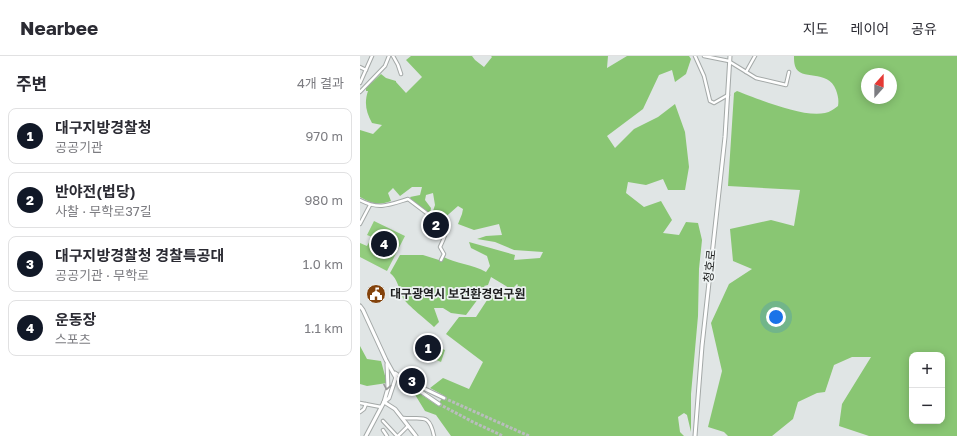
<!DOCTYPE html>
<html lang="ko">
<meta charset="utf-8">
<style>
:root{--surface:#fff;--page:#f7f7f7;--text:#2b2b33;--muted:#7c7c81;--line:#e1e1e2;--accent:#111827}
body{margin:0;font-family:"Golos Text","Noto Sans KR",sans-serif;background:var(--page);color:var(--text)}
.controls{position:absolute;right:12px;bottom:12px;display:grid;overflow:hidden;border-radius:8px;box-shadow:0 2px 10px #0003}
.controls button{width:36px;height:36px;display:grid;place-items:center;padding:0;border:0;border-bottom:1px solid var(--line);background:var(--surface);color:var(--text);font:20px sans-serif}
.compass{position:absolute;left:501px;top:12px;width:36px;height:36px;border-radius:50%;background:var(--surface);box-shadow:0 2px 10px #0003;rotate:21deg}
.you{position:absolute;left:416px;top:261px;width:14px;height:14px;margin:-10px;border:3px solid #fff;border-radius:50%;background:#1a73e8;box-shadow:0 0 0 6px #1a73e833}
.badge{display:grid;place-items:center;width:26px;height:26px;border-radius:50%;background:var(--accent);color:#fff;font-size:13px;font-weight:700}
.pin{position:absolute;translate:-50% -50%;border:2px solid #fff;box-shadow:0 1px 4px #0006}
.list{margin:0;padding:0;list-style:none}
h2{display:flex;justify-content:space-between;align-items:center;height:52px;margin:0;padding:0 16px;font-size:17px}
h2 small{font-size:13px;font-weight:400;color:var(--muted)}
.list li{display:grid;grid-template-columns:26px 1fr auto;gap:12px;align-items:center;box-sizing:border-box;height:56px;margin:0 8px 8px;padding:0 8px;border:1px solid var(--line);border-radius:8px}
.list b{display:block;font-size:15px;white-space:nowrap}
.list p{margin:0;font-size:13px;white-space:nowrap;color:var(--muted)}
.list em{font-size:13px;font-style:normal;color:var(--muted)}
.map{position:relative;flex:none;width:597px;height:380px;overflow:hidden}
header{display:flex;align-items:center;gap:24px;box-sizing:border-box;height:56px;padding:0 20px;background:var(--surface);border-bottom:1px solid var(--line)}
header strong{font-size:19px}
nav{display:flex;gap:22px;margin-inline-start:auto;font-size:14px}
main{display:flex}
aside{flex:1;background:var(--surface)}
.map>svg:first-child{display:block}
.green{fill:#92cc7d}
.forest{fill:#89c673;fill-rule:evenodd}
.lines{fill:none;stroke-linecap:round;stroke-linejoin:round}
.secondary-tunnel{stroke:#b9bdbd;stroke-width:3;stroke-dasharray:3 1.5;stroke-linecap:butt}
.minor-casing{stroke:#a4a9a8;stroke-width:4.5}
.tertiary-casing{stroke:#a4a9a8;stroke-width:5}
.secondary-casing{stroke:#a4a9a8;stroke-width:5}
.minor{stroke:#fff;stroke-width:2.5}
.tertiary{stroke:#fff;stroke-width:3}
.secondary{stroke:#fff;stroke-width:3}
.oneway{stroke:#9a9a9a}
.labels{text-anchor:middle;stroke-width:3.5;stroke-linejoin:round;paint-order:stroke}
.street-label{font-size:12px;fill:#1e1f1f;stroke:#edf2f2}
.poi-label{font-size:12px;font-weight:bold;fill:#1e1f1f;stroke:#edf2f2;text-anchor:start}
</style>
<header>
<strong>Nearbee</strong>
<nav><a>지도</a><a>레이어</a><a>공유</a></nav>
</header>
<main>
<aside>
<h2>주변<small>4개 결과</small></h2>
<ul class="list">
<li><span class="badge">1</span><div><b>대구지방경찰청</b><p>공공기관</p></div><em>970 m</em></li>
<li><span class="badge">2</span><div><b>반야전(법당)</b><p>사찰 · 무학로37길</p></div><em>980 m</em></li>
<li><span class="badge">3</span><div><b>대구지방경찰청 경찰특공대</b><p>공공기관 · 무학로</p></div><em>1.0 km</em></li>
<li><span class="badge">4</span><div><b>운동장</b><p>스포츠</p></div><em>1.1 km</em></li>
</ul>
</aside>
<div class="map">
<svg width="597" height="380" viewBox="0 0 597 380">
<rect width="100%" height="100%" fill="#e0e5e5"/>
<g class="green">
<polygon points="14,165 45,180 27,215 0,201 0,187 7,190 12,181 7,179"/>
<polygon points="68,289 73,291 74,290 85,294 81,306 65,299"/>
</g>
<g class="forest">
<path d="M51,0H112L115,4L124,11L132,1L131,0H248L247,12L267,0H329L331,3L326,18L315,26L312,14L299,19L283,53L247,80L255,92L274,73L298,61L315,48L325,76L329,111L325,134H308L303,123L286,129L268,126L266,137L284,151L301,145L312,164L303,177L319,179L326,166L338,167L342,184L339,213L338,260L331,338V376L327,359L324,357L318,361L320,376L324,380H91L76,359L65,355L54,337L56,335L78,350L83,339L70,332L83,322L109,333L123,306L86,278L99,261H116L133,235C143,241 150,243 161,241V239L155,235L158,229L157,228L151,234L146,230L131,221L128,229L124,230L127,235L118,243L106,259L91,257L83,252H74L79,266L74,271C68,265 47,249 43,242C39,234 38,223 30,217L40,199H63L79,204L82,200C96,208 112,208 126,216L130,210L127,200L111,192L109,186L155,199L154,204L180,202L183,196L154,194L135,186L117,183L126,180L142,179L139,168L114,174L98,168L102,158L103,153L98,150L81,165L72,158L75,149L73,137L66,139L65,144L71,152L70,158L53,146L50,141L60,139L62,131H52L40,140L33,132L28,137L31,145C17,150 13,148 0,141V74L13,78L22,69L12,67C6,56 4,47 8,35H6V32L21,18L26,22L36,25V26L46,37L62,21L46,4Z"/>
<path d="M434,0H597V380H509L479,370L482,348L511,301H492L474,309L465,336L457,337L438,346L433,363L412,380H368L364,376L348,371L362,315L351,267L369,228L392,213L373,205L370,173L411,164L434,170L440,134L368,130L374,37L377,35C398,43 443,62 465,57C470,56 474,53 478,50C479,44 478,40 476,34C468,12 440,26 435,10C434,7 434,3 434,0ZM507,18H531V42H507ZM552,299H582V365H552Z"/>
<polygon points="0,290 7,303 21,305 27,327 7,330 0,328"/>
</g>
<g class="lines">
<g class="secondary-tunnel">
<polyline points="84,342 169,380"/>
<polyline points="79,348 113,366 143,380"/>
</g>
<defs>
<g id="minor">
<polyline points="33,0 38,9 41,18"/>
<polyline points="335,0 344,20 350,45 354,47 368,39"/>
<polyline points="344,0 369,5"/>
<polyline points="370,6 396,22 426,29 429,16"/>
<polyline points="0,11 6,14"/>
<polyline points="386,16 395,0"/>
<polyline points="0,27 12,0"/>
<polyline points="0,36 25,10 29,0"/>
<path d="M0,144C19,154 29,149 48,143L85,171C87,178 83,184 80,191L84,198L81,204"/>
<polyline points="0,168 10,149"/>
<polyline points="0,347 21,351"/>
<polyline points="0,356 4,353 6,348"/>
<path d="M43,362C62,364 69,356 74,380"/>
<polyline points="23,365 37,380"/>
<polyline points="23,374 27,380"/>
<polyline points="38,380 48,370"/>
</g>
<polyline id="tertiary" points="24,346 35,353 56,380"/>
<g id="secondary">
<polyline points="0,250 3,254 26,304 36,322 60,335 79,348"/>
<polyline points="35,317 44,323 84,342"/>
<polyline points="24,346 29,342 36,321"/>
<polyline points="6,380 24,346 28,332 27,308"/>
<polyline points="335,380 342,290 365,81 370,0"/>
</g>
</defs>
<use href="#minor" class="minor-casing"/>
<use href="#tertiary" class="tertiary-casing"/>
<use href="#secondary" class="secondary-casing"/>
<use href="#minor" class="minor"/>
<use href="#tertiary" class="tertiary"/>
<use href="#secondary" class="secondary"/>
</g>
<defs><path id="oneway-chevron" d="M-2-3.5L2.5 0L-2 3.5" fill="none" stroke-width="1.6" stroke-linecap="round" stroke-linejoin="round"/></defs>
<use class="oneway" href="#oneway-chevron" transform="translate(27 331) rotate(100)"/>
<defs>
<symbol id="civic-disc" viewBox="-11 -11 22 22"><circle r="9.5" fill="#83420b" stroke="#edf2f2"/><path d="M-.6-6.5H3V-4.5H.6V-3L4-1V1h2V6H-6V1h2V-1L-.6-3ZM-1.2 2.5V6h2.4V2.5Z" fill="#fff"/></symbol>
</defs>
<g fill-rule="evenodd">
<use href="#civic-disc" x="5" y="227" width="22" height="22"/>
</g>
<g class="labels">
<g class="street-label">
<text transform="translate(350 210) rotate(-84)" y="4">청호로</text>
</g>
<g class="poi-label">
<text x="30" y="242">대구광역시 보건환경연구원</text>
</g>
</g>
</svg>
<div class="controls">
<button>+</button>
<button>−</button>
</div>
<svg class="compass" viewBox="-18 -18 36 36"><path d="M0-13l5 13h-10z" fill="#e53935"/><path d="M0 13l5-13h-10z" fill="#7c7c81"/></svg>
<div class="you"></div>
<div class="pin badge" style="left:68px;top:292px">1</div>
<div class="pin badge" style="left:76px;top:169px">2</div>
<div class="pin badge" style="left:52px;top:325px">3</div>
<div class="pin badge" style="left:24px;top:188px">4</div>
</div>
</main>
